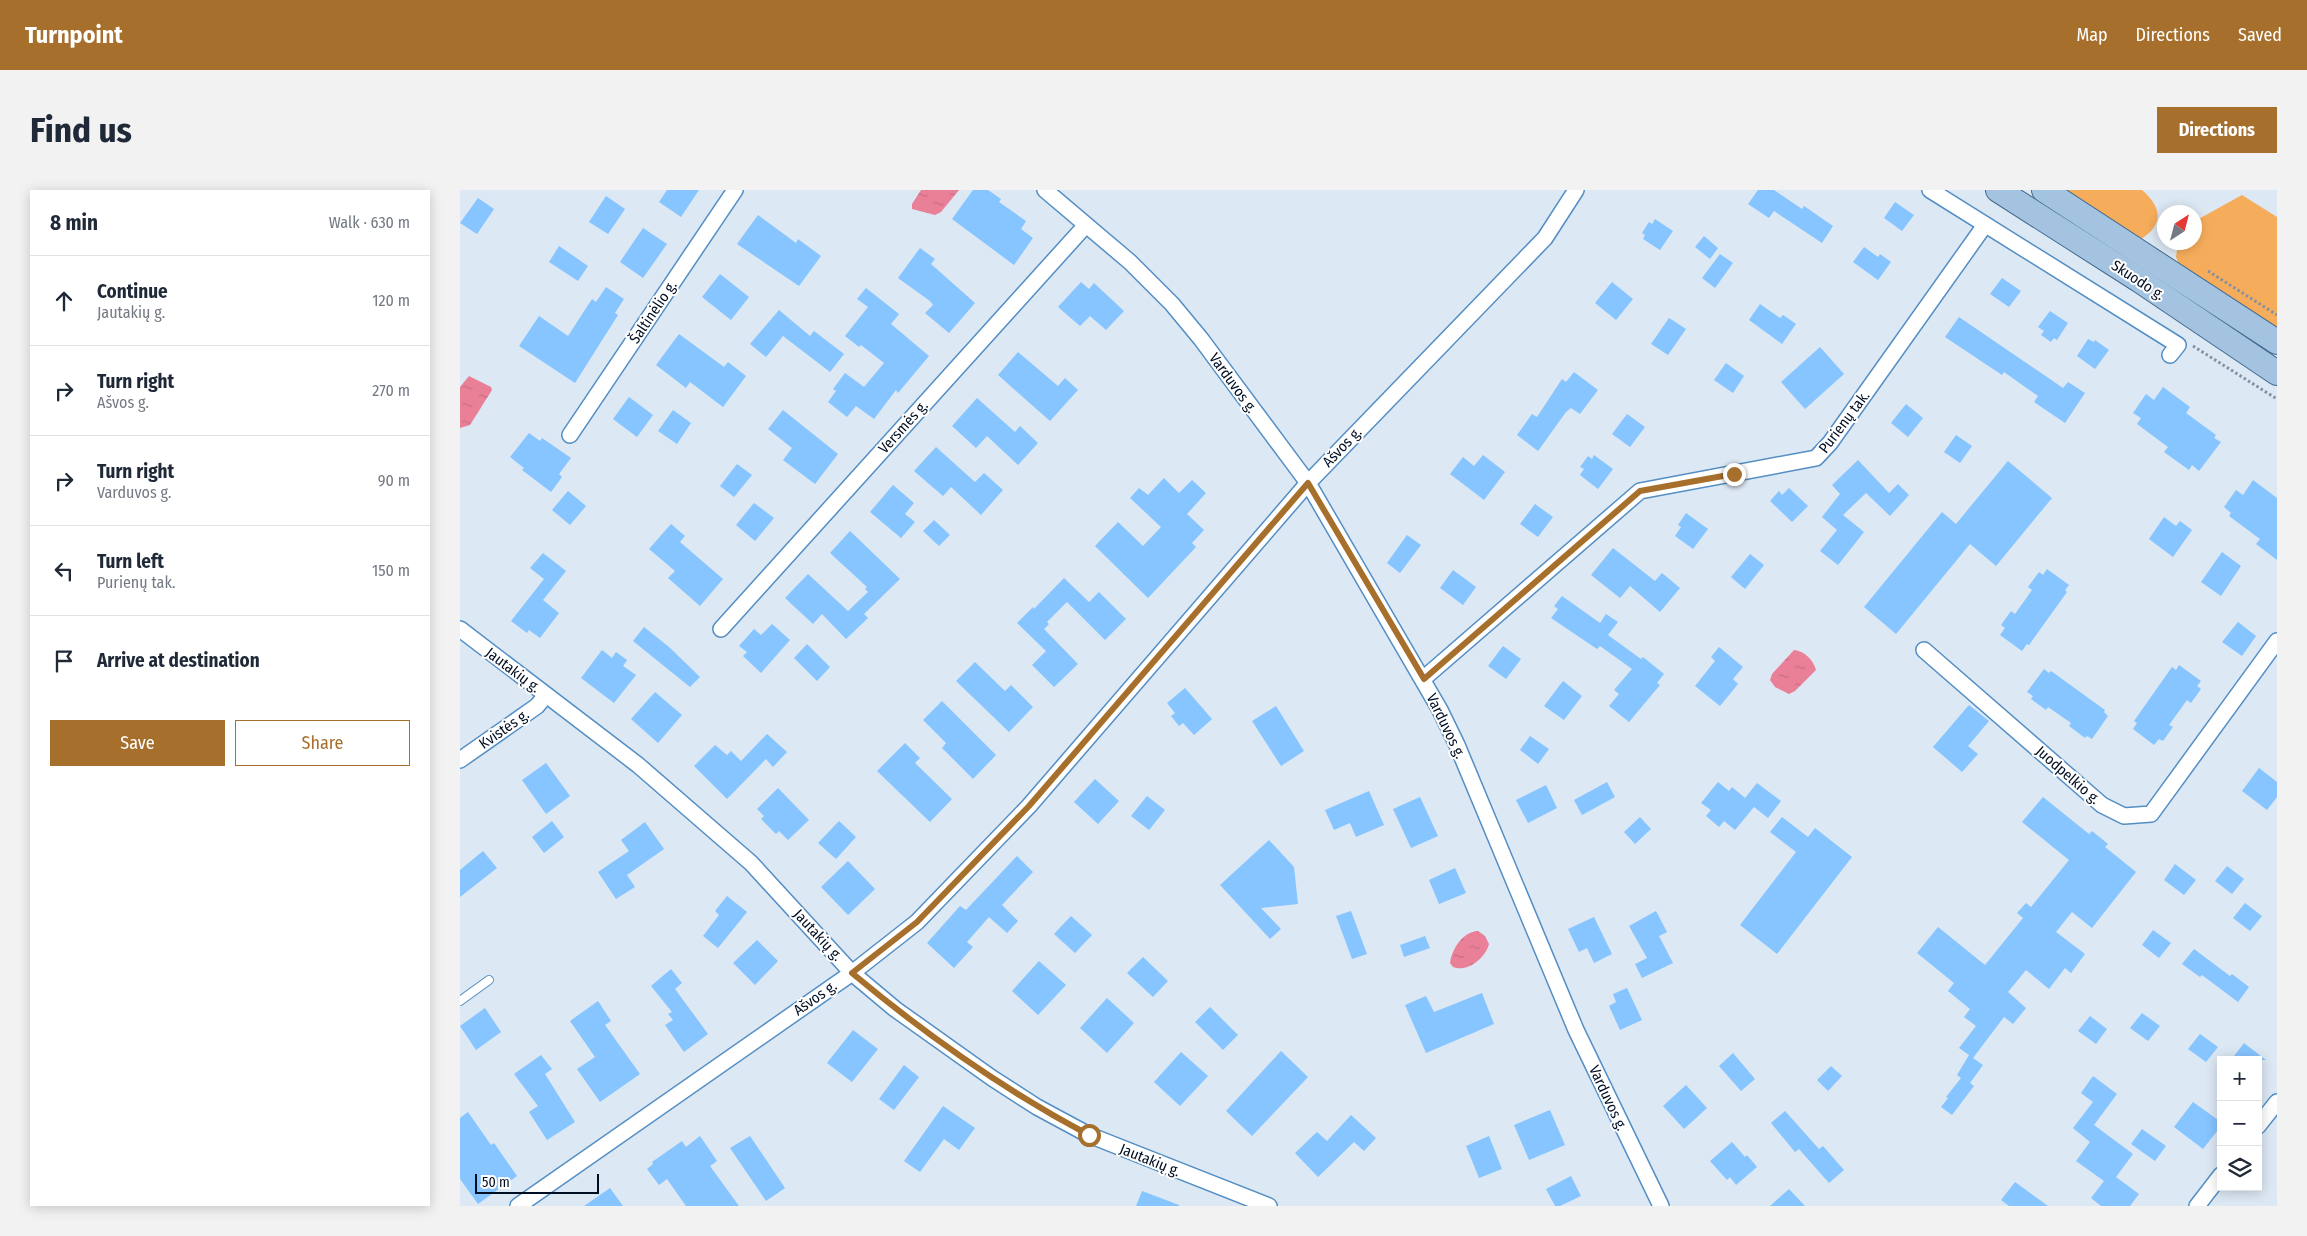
<!DOCTYPE html>
<meta charset="utf-8">
<style>
:root{--surface:#fff;--page:#f2f2f3;--text:#1f2937;--muted:#747a83;--line:#e0e1e3;--accent:#a76f2c}
body{margin:0;font-family:"Fira Sans Condensed",sans-serif;background:var(--page);color:var(--text)}
.controls{position:absolute;right:15px;bottom:15px;display:grid;overflow:hidden;border-radius:0px;box-shadow:0 2px 12px #0003}
.controls button{width:45px;height:45px;display:grid;place-items:center;padding:0;border:0;border-bottom:1px solid var(--line);background:var(--surface);color:var(--text);font:25px sans-serif}
.compass{position:absolute;left:1697px;top:15px;width:45px;height:45px;border-radius:50%;background:var(--surface);box-shadow:0 2px 12px #0003;rotate:36deg}
.scale{position:absolute;left:15px;bottom:12px;width:124px;box-sizing:border-box;padding-left:5px;border:2px solid #000e21;border-top:0;font-size:14px;line-height:18px;white-space:nowrap;color:#000e21;-webkit-text-stroke:4px #fff;paint-order:stroke}
.stop{position:absolute;width:15px;height:15px;margin:-11px;border:4px solid #a76f2c;border-radius:50%;background:#fff}
.stop.end{background:#a76f2c;border-color:#fff;box-shadow:0 1px 5px #0008}
.list{margin:0;padding:0;list-style:none}
h2{display:flex;justify-content:space-between;align-items:center;height:65px;margin:0;padding:0 20px;font-size:21px}
h2 small{font-size:16px;font-weight:400;color:var(--muted)}
.list li{display:grid;grid-template-columns:32px 1fr auto;gap:15px;align-items:center;box-sizing:border-box;height:90px;padding:0 20px;border-top:1px solid var(--line)}
.list b{display:block;font-size:19px;white-space:nowrap}
.list p{margin:0;font-size:16px;white-space:nowrap;color:var(--muted)}
.list em{font-size:16px;font-style:normal;color:var(--muted)}
.actions{display:flex;gap:10px;padding:15px 20px}
.actions a{flex:1;padding:11px 0;border:1px solid var(--accent);border-radius:0px;text-align:center;font-size:18px;color:var(--accent)}
.actions .main{background:var(--accent);color:#fff}
.icon{flex:none;width:28px;height:28px;fill:none;stroke:currentColor;stroke-width:2;stroke-linecap:round;stroke-linejoin:round}
.map{position:relative;flex:none;width:1817px;height:1016px;overflow:hidden;border-radius:0px}
header{display:flex;align-items:center;gap:30px;box-sizing:border-box;height:70px;padding:0 25px;background:var(--accent);color:#fff}
header strong{font-size:24px}
nav{display:flex;gap:28px;margin-inline-start:auto;font-size:18px}
.intro{display:flex;align-items:center;justify-content:space-between;box-sizing:border-box;height:120px;padding:0 30px}
h1{margin:0;font-size:35px}
.button{padding:12px 22px;border-radius:0px;background:var(--accent);color:#fff;font-size:18px;font-weight:700}
main{display:flex;gap:30px;padding:0 30px}
aside{flex:1;background:var(--surface);border-radius:0px;box-shadow:0 2px 12px #0003}
.map>svg:first-child{display:block}
.green{fill:#f6ad5b}
.water{fill:url(#water-ripples)}
.building{fill:#86c5ff}
.lines{fill:none;stroke-linecap:round;stroke-linejoin:round}
.lane-casing{stroke:#538ec4;stroke-width:10}
.street-casing{stroke:#538ec4;stroke-width:18}
.primary-casing{stroke:#426a90;stroke-width:26}
.path{stroke:#84919f;stroke-width:3;stroke-dasharray:2.5 2.5;stroke-linecap:butt}
.lane{stroke:#fff;stroke-width:8}
.street{stroke:#fff;stroke-width:15}
.primary{stroke:#a3c3e0;stroke-width:24}
.route{stroke:#a76f2c;stroke-width:6}
.labels{text-anchor:middle;stroke-width:4;stroke-linejoin:round;paint-order:stroke}
.street-label{font-size:15px;fill:#000e21;stroke:#fff}
</style>
<header>
<strong>Turnpoint</strong>
<nav><a>Map</a><a>Directions</a><a>Saved</a></nav>
</header>
<div class="intro"><h1>Find us</h1><a class="button">Directions</a></div>
<main>
<aside>
<h2>8 min<small>Walk · 630 m</small></h2>
<ul class="list">
<li><svg class="icon" aria-label="ahead" viewBox="0 0 24 24"><path d="M12 20V5M6 11l6-6 6 6"/></svg><div><b>Continue</b><p>Jautakių g.</p></div><em>120 m</em></li>
<li><svg class="icon" aria-label="right" viewBox="0 0 24 24"><path d="M7 20v-9h11M14 6l5 5-5 5"/></svg><div><b>Turn right</b><p>Ašvos g.</p></div><em>270 m</em></li>
<li><svg class="icon" aria-label="right" viewBox="0 0 24 24"><path d="M7 20v-9h11M14 6l5 5-5 5"/></svg><div><b>Turn right</b><p>Varduvos g.</p></div><em>90 m</em></li>
<li><svg class="icon" aria-label="left" viewBox="0 0 24 24"><path d="M17 20v-9H6M10 6l-5 5 5 5"/></svg><div><b>Turn left</b><p>Purienų tak.</p></div><em>150 m</em></li>
<li><svg class="icon" aria-label="arrive" viewBox="0 0 24 24"><path d="M6 21V4h12l-3 4 3 4H6"/></svg><div><b>Arrive at destination</b></div></li>
</ul>
<div class="actions"><a class="main">Save</a><a>Share</a></div>
</aside>
<div class="map">
<svg width="1817" height="1016" viewBox="0 0 1817 1016">
<defs>
<pattern id="water-ripples" width="26" height="14" patternUnits="userSpaceOnUse" patternTransform="scale(1.25)"><rect width="26" height="14" fill="#ea8097"/><path d="M2 4q2-2 4 0t4 0M15 11q2-2 4 0t4 0" fill="none" stroke="#c76d82"/></pattern>
</defs>
<rect width="100%" height="100%" fill="#dce8f3"/>
<g class="green">
<path d="M1603,0H1682C1702,17 1704,35 1681,49Z"/>
<polygon points="1782,5 1817,27 1817,140 1720,77 1716,67 1718,53 1734,52 1735,31"/>
</g>
<g class="water">
<polygon points="461,0 499,0 481,22 475,25 452,19 452,14"/>
<polygon points="9,186 31,197 32,200 10,235 0,238 0,197"/>
<path d="M1334,460C1345,461 1353,470 1356,480L1335,501L1329,504L1315,497L1310,490L1312,484Z"/>
<path d="M1018,741L1025,746L1029,754C1026,767 1008,783 993,777L990,773C992,758 1003,742 1018,741Z"/>
</g>
<g class="building">
<polygon points="207,0 239,0 221,27 199,12"/>
<polygon points="513,0 528,0 541,9 539,12 566,31 561,39 573,48 554,75 492,29"/>
<polygon points="1298,0 1314,0 1342,19 1344,16 1373,36 1362,53 1314,21 1309,28 1288,14"/>
<polygon points="146,6 165,19 148,44 129,32"/>
<polygon points="18,8 34,19 17,44 0,33"/>
<polygon points="1435,12 1454,25 1442,41 1424,28"/>
<polygon points="298,25 336,53 338,49 361,66 339,96 277,54"/>
<polygon points="1195,29 1213,41 1200,60 1183,49 1185,45 1182,43 1189,32 1192,34"/>
<polygon points="183,38 207,54 183,88 160,72"/>
<polygon points="1244,46 1258,58 1250,69 1235,57"/>
<polygon points="99,56 128,76 118,91 89,72"/>
<polygon points="1404,57 1418,67 1420,64 1431,72 1418,90 1393,72"/>
<polygon points="460,58 475,69 471,74 515,113 489,143 465,123 473,115 470,111 438,88"/>
<polygon points="1260,64 1273,73 1255,98 1242,88"/>
<polygon points="260,84 289,107 271,130 242,107"/>
<polygon points="1542,88 1561,101 1549,117 1530,104"/>
<polygon points="621,92 629,99 634,93 664,121 646,140 630,126 620,136 598,117"/>
<polygon points="1152,92 1173,109 1156,130 1135,113"/>
<polygon points="146,97 164,109 155,123 158,125 115,193 59,156 79,126 108,146 132,109 136,112"/>
<polygon points="406,98 439,124 431,134 469,166 438,203 436,200 414,229 396,216 387,227 368,212 376,201 373,199 385,183 404,197 424,173 401,155 399,157 385,146 408,117 397,109"/>
<polygon points="1300,114 1320,128 1323,125 1336,134 1322,154 1289,130"/>
<polygon points="319,120 350,146 354,141 384,164 370,182 323,146 306,167 290,154"/>
<polygon points="1590,121 1608,133 1597,150 1594,148 1591,152 1581,145 1584,141 1578,137"/>
<polygon points="1499,127 1603,198 1608,192 1625,203 1605,233 1574,212 1578,206 1544,182 1542,185 1485,147"/>
<polygon points="1209,128 1226,139 1208,165 1191,154"/>
<polygon points="219,144 264,177 268,172 286,186 263,217 230,192 226,198 196,175"/>
<polygon points="1628,149 1634,152 1635,150 1649,160 1635,179 1617,166"/>
<polygon points="1360,157 1384,184 1345,219 1321,192"/>
<polygon points="558,162 598,196 605,188 618,200 590,231 538,185"/>
<polygon points="1266,173 1284,186 1273,203 1254,190"/>
<polygon points="1114,182 1138,200 1120,224 1111,218 1106,222 1078,261 1057,245 1072,224 1077,227 1102,189 1106,192"/>
<polygon points="1703,197 1730,217 1726,223 1756,245 1754,248 1761,252 1739,281 1732,275 1729,280 1704,262 1708,257 1677,234 1681,228 1673,223 1686,204 1694,210"/>
<polygon points="169,207 193,225 177,247 153,229"/>
<polygon points="517,208 555,242 560,236 578,253 558,275 527,246 516,258 492,236"/>
<polygon points="1446,214 1463,228 1448,247 1431,233"/>
<polygon points="213,220 231,233 217,254 198,241"/>
<polygon points="323,220 378,264 355,294 323,270 332,258 308,239"/>
<polygon points="1167,224 1185,237 1170,257 1152,244"/>
<polygon points="69,243 80,251 82,248 111,268 99,284 102,287 91,302 62,280 64,278 50,267"/>
<polygon points="1496,245 1512,256 1500,273 1484,262"/>
<polygon points="476,257 515,292 524,283 543,300 521,325 491,297 483,306 454,281"/>
<polygon points="1023,265 1045,282 1024,310 990,284 1003,267 1014,276"/>
<polygon points="1134,265 1153,279 1138,299 1120,285 1124,279 1120,277 1128,266 1132,269"/>
<polygon points="1398,270 1429,303 1438,294 1449,305 1430,326 1406,303 1383,325 1404,342 1378,375 1360,361 1377,340 1362,327 1380,304 1372,295"/>
<polygon points="1548,271 1592,308 1536,376 1510,354 1436,444 1404,417 1482,322 1496,334"/>
<polygon points="277,274 292,285 274,307 260,296"/>
<polygon points="704,288 719,303 732,290 746,303 727,324 744,340 732,353 736,357 688,408 635,356 658,332 683,356 701,337 670,308 679,298 688,305"/>
<polygon points="1793,290 1817,308 1817,370 1796,354 1800,349 1769,326 1771,323 1764,317 1776,300 1783,305"/>
<polygon points="433,295 454,313 445,324 455,332 441,348 410,322"/>
<polygon points="1329,298 1348,316 1332,332 1310,311 1319,301 1322,305"/>
<polygon points="108,301 126,316 110,335 92,320"/>
<polygon points="294,313 314,328 295,351 276,335"/>
<polygon points="1075,314 1093,327 1078,347 1060,334"/>
<polygon points="1226,323 1248,339 1233,359 1215,346 1221,337 1218,335"/>
<polygon points="1704,327 1716,336 1720,331 1732,340 1713,367 1689,349"/>
<polygon points="474,330 490,345 479,356 463,341"/>
<polygon points="211,334 225,346 220,352 263,389 240,416 208,388 215,381 189,359"/>
<polygon points="390,341 440,389 404,424 408,428 386,449 362,424 353,434 325,408 348,384 388,421 408,402 405,399 407,397 370,363"/>
<polygon points="947,345 961,355 940,383 927,373"/>
<polygon points="1153,358 1195,391 1202,383 1220,398 1200,422 1170,396 1160,408 1131,385"/>
<polygon points="1762,362 1781,376 1761,406 1741,392"/>
<polygon points="83,363 106,381 83,410 99,423 80,448 69,440 67,443 51,431 84,389 70,378"/>
<polygon points="1290,364 1304,375 1285,399 1271,387"/>
<polygon points="1587,379 1609,395 1605,400 1607,402 1569,455 1567,454 1562,461 1540,445 1545,438 1541,435 1551,421 1555,424 1572,400 1568,397 1579,382 1583,385"/>
<polygon points="993,380 1016,397 1003,415 980,398"/>
<polygon points="604,388 629,412 639,402 666,429 645,450 607,412 587,432 589,434 584,439 618,474 594,497 572,475 586,461 557,433 573,417 574,419"/>
<polygon points="1102,406 1140,433 1146,424 1158,432 1148,445 1181,469 1183,467 1204,484 1197,493 1200,495 1169,532 1149,516 1159,504 1154,500 1172,479 1140,456 1137,459 1091,428 1098,419 1094,416"/>
<polygon points="1778,432 1796,446 1782,466 1762,452"/>
<polygon points="312,434 330,450 301,483 283,466 287,462 279,456 294,439 301,445"/>
<polygon points="184,437 209,457 240,487 230,497 173,451"/>
<polygon points="347,454 370,477 357,491 334,468"/>
<polygon points="1043,456 1061,469 1046,489 1028,476"/>
<polygon points="1259,457 1283,477 1273,489 1278,494 1260,516 1235,496 1255,471 1251,467"/>
<polygon points="142,460 152,468 156,462 167,470 163,476 176,485 154,513 121,488"/>
<polygon points="515,472 545,501 551,495 573,517 549,542 496,491"/>
<polygon points="1719,475 1741,491 1737,496 1741,499 1731,513 1727,510 1709,535 1713,537 1703,551 1699,549 1694,555 1673,539 1677,533 1674,531 1712,477 1716,480"/>
<polygon points="1584,479 1589,483 1591,481 1645,520 1644,522 1648,526 1632,549 1627,546 1625,548 1609,536 1611,533 1588,517 1586,520 1571,509 1573,506 1567,502"/>
<polygon points="1103,491 1122,506 1104,530 1084,516"/>
<polygon points="725,498 752,529 734,545 723,533 719,536 711,526 715,523 707,513"/>
<polygon points="195,502 222,525 198,553 171,529"/>
<polygon points="482,511 536,565 513,589 482,558 486,553 463,530"/>
<polygon points="1509,515 1529,531 1508,556 1518,564 1502,582 1473,557"/>
<polygon points="816,516 844,561 821,576 792,531"/>
<polygon points="307,544 327,562 313,577 306,569 267,609 234,576 255,555 267,565 271,561 281,571"/>
<polygon points="1070,546 1089,559 1078,574 1060,560"/>
<polygon points="445,553 460,568 455,573 492,609 470,632 417,581"/>
<polygon points="86,573 110,606 86,624 62,590"/>
<polygon points="1799,578 1817,592 1817,607 1807,620 1782,601"/>
<polygon points="635,589 659,611 638,634 614,612"/>
<polygon points="1147,592 1155,607 1122,625 1114,610"/>
<polygon points="1258,592 1269,601 1272,597 1285,608 1297,593 1321,611 1308,628 1294,617 1275,640 1264,631 1259,637 1246,626 1251,620 1241,613"/>
<polygon points="1086,595 1097,618 1068,633 1056,610"/>
<polygon points="318,598 349,630 328,650 319,641 316,644 301,629 304,626 297,619"/>
<polygon points="909,601 924,635 896,647 890,633 874,640 865,620"/>
<polygon points="687,606 705,620 689,640 671,626"/>
<polygon points="960,607 978,646 951,658 933,619"/>
<polygon points="1583,607 1629,644 1632,641 1648,654 1645,657 1676,682 1632,738 1612,722 1596,742 1625,764 1611,783 1605,778 1589,799 1566,780 1548,802 1566,818 1553,834 1544,827 1513,868 1523,875 1510,893 1514,896 1492,925 1481,917 1488,908 1486,907 1501,888 1497,885 1509,865 1499,858 1516,836 1504,827 1510,819 1488,801 1494,793 1457,763 1478,737 1525,775 1563,728 1557,723 1566,713 1571,717 1609,670 1562,632"/>
<polygon points="1180,627 1191,639 1175,654 1164,642"/>
<polygon points="1322,627 1348,647 1355,638 1392,667 1317,764 1280,735 1336,662 1310,642"/>
<polygon points="92,631 104,647 84,663 72,647"/>
<polygon points="379,631 396,647 376,669 358,653"/>
<polygon points="185,632 204,659 167,685 175,697 156,709 138,682 169,661 161,650"/>
<polygon points="809,650 834,677 838,714 801,718 821,739 810,749 760,695"/>
<polygon points="23,661 37,678 0,707 0,680"/>
<polygon points="557,666 573,682 542,715 558,731 547,743 529,727 507,752 513,757 494,778 467,753 500,716 506,720"/>
<polygon points="388,671 415,699 388,725 361,697"/>
<polygon points="1715,674 1736,690 1724,705 1704,690"/>
<polygon points="1767,676 1784,689 1772,704 1755,691"/>
<polygon points="995,678 1006,703 979,714 969,690"/>
<polygon points="267,706 287,722 258,758 243,746 259,725 255,721"/>
<polygon points="1785,713 1802,726 1790,741 1773,728"/>
<polygon points="891,721 907,764 892,769 876,726"/>
<polygon points="1196,721 1207,742 1199,746 1213,773 1182,788 1175,774 1187,768 1169,736"/>
<polygon points="611,726 632,745 615,763 594,744"/>
<polygon points="1134,727 1152,764 1134,773 1127,758 1119,762 1108,739"/>
<polygon points="1693,740 1711,753 1699,768 1682,755"/>
<polygon points="965,746 970,758 944,767 940,755"/>
<polygon points="297,750 318,771 295,795 273,773"/>
<polygon points="1734,759 1770,786 1772,784 1789,797 1778,812 1742,785 1740,787 1722,774"/>
<polygon points="683,767 708,791 693,807 667,783"/>
<polygon points="579,771 606,795 578,825 552,801"/>
<polygon points="211,779 222,793 215,799 248,844 224,862 205,835 213,830 208,824 212,822 191,796"/>
<polygon points="1167,798 1182,830 1160,840 1149,816 1156,812 1153,804"/>
<polygon points="1022,803 1034,834 966,863 945,815 966,806 974,822"/>
<polygon points="647,808 674,833 647,863 620,838"/>
<polygon points="138,811 151,831 145,835 180,884 140,912 117,879 135,867 110,831"/>
<polygon points="750,817 778,845 763,860 735,832"/>
<polygon points="25,818 41,842 16,860 0,836"/>
<polygon points="1682,823 1700,836 1688,851 1670,838"/>
<polygon points="1630,826 1647,839 1636,854 1618,841"/>
<polygon points="393,840 418,859 392,892 367,873"/>
<polygon points="1740,844 1758,857 1746,872 1728,859"/>
<polygon points="1784,853 1806,870 1771,870"/>
<polygon points="821,861 848,887 792,946 766,921"/>
<polygon points="721,862 748,886 720,916 694,892"/>
<polygon points="1273,863 1295,889 1281,901 1259,876"/>
<polygon points="81,865 92,879 85,884 115,932 87,950 69,922 78,916 54,884"/>
<polygon points="444,875 459,887 434,920 419,909"/>
<polygon points="1371,876 1382,886 1368,901 1357,890"/>
<polygon points="1633,886 1657,904 1634,935 1673,964 1656,987 1679,1004 1670,1016 1641,1016 1631,1008 1644,991 1616,971 1630,952 1613,938 1633,912 1621,903"/>
<polygon points="1226,895 1247,918 1224,939 1203,916"/>
<polygon points="1733,912 1761,932 1761,936 1743,959 1714,937"/>
<polygon points="483,916 515,938 499,960 484,949 460,982 444,971"/>
<polygon points="1090,920 1105,955 1069,970 1054,935"/>
<polygon points="1325,921 1359,959 1363,956 1384,980 1369,993 1339,959 1335,962 1311,933"/>
<polygon points="8,922 31,955 34,953 57,986 18,1014 0,989 0,928"/>
<polygon points="891,925 916,948 904,961 894,952 858,987 835,963 857,942 867,951"/>
<polygon points="1682,939 1706,956 1695,971 1671,954"/>
<polygon points="240,946 257,971 250,976 279,1016 226,1016 207,989 199,995 187,979 193,974 192,972 222,951 226,957"/>
<polygon points="290,946 325,998 306,1011 270,958"/>
<polygon points="1029,946 1042,979 1019,988 1006,956"/>
<polygon points="1272,952 1285,967 1287,965 1297,977 1276,995 1270,987 1267,990 1250,971"/>
<polygon points="1111,986 1121,1006 1100,1016 1095,1016 1086,999"/>
<polygon points="1555,992 1588,1016 1549,1016 1541,1010"/>
<polygon points="150,998 163,1016 124,1016"/>
<polygon points="1329,999 1345,1016 1310,1016"/>
<polygon points="682,1001 719,1015 719,1016 676,1016"/>
</g>
<g class="lines">
<defs>
<polyline id="lane" points="0,811 29,790"/>
<g id="street">
<polyline points="585,0 670,72 712,114 741,149 848,293 980,520 997,555 1116,840 1201,1016"/>
<polyline points="1470,0 1718,155 1710,165"/>
<polyline points="110,245 275,0"/>
<polyline points="0,439 178,575 291,673 392,783 435,819 532,888 577,917 629,945 809,1016"/>
<polyline points="261,439 626,35"/>
<polyline points="1464,460 1642,615 1664,626 1691,624 1817,451"/>
<polyline points="963,489 1180,301 1356,268 1370,253 1525,35"/>
<polyline points="0,570 77,516 86,505"/>
<polyline points="1798,936 1817,912"/>
<polyline points="58,1016 392,783 457,732 569,616 848,293 1085,48 1116,0"/>
<polyline points="1737,1016 1761,985"/>
</g>
<g id="primary">
<polyline points="1538,0 1679,90 1817,183"/>
<polyline points="1584,0 1817,152"/>
</g>
</defs>
<use href="#lane" class="lane-casing"/>
<use href="#street" class="street-casing"/>
<use href="#primary" class="primary-casing"/>
<g class="path">
<polyline points="1748,81 1817,125"/>
<polyline points="1733,156 1817,209"/>
</g>
<use href="#lane" class="lane"/>
<use href="#street" class="street"/>
<use href="#primary" class="primary"/>
</g>
<g class="lines">
<path class="route" d="M629,945C544,900 465,844 392,783L457,732L569,616L848,293L964,489L1180,301L1274,284"/>
</g>
<g class="labels">
<g class="street-label">
<text transform="translate(1678 90) rotate(33)" y="5">Skuodo g.</text>
<text transform="translate(193 122) rotate(-56)" y="5">Šaltinėlio g.</text>
<text transform="translate(773 193) rotate(54)" y="5">Varduvos g.</text>
<text transform="translate(1384 232) rotate(-53)" y="5">Purienų tak.</text>
<text transform="translate(443 237) rotate(-48)" y="5">Versmės g.</text>
<text transform="translate(882 257) rotate(-46)" y="5">Ašvos g.</text>
<text transform="translate(53 480) rotate(37)" y="5">Jautakių g.</text>
<text transform="translate(986 536) rotate(64)" y="5">Varduvos g.</text>
<text transform="translate(44 539) rotate(-35)" y="5">Kvistės g.</text>
<text transform="translate(1608 585) rotate(41)" y="5">Juodpelkio g.</text>
<text transform="translate(358 745) rotate(47)" y="5">Jautakių g.</text>
<text transform="translate(355 808) rotate(-35)" y="5">Ašvos g.</text>
<text transform="translate(1148 908) rotate(65)" y="5">Varduvos g.</text>
<text transform="translate(690 970) rotate(22)" y="5">Jautakių g.</text>
</g>
</g>
</svg>
<div class="controls">
<button>+</button>
<button>−</button>
<button><svg class="icon" aria-label="layers" viewBox="0 0 24 24"><path d="M12 4l9 5-9 5-9-5zM3 14l9 5 9-5"/></svg></button>
</div>
<svg class="compass" viewBox="-18 -18 36 36"><path d="M0-13l5 13h-10z" fill="#e53935"/><path d="M0 13l5-13h-10z" fill="#747a83"/></svg>
<div class="scale">50 m</div>
<div class="stop" style="left:629px;top:945px"></div>
<div class="stop end" style="left:1274px;top:284px"></div>
</div>
</main>
